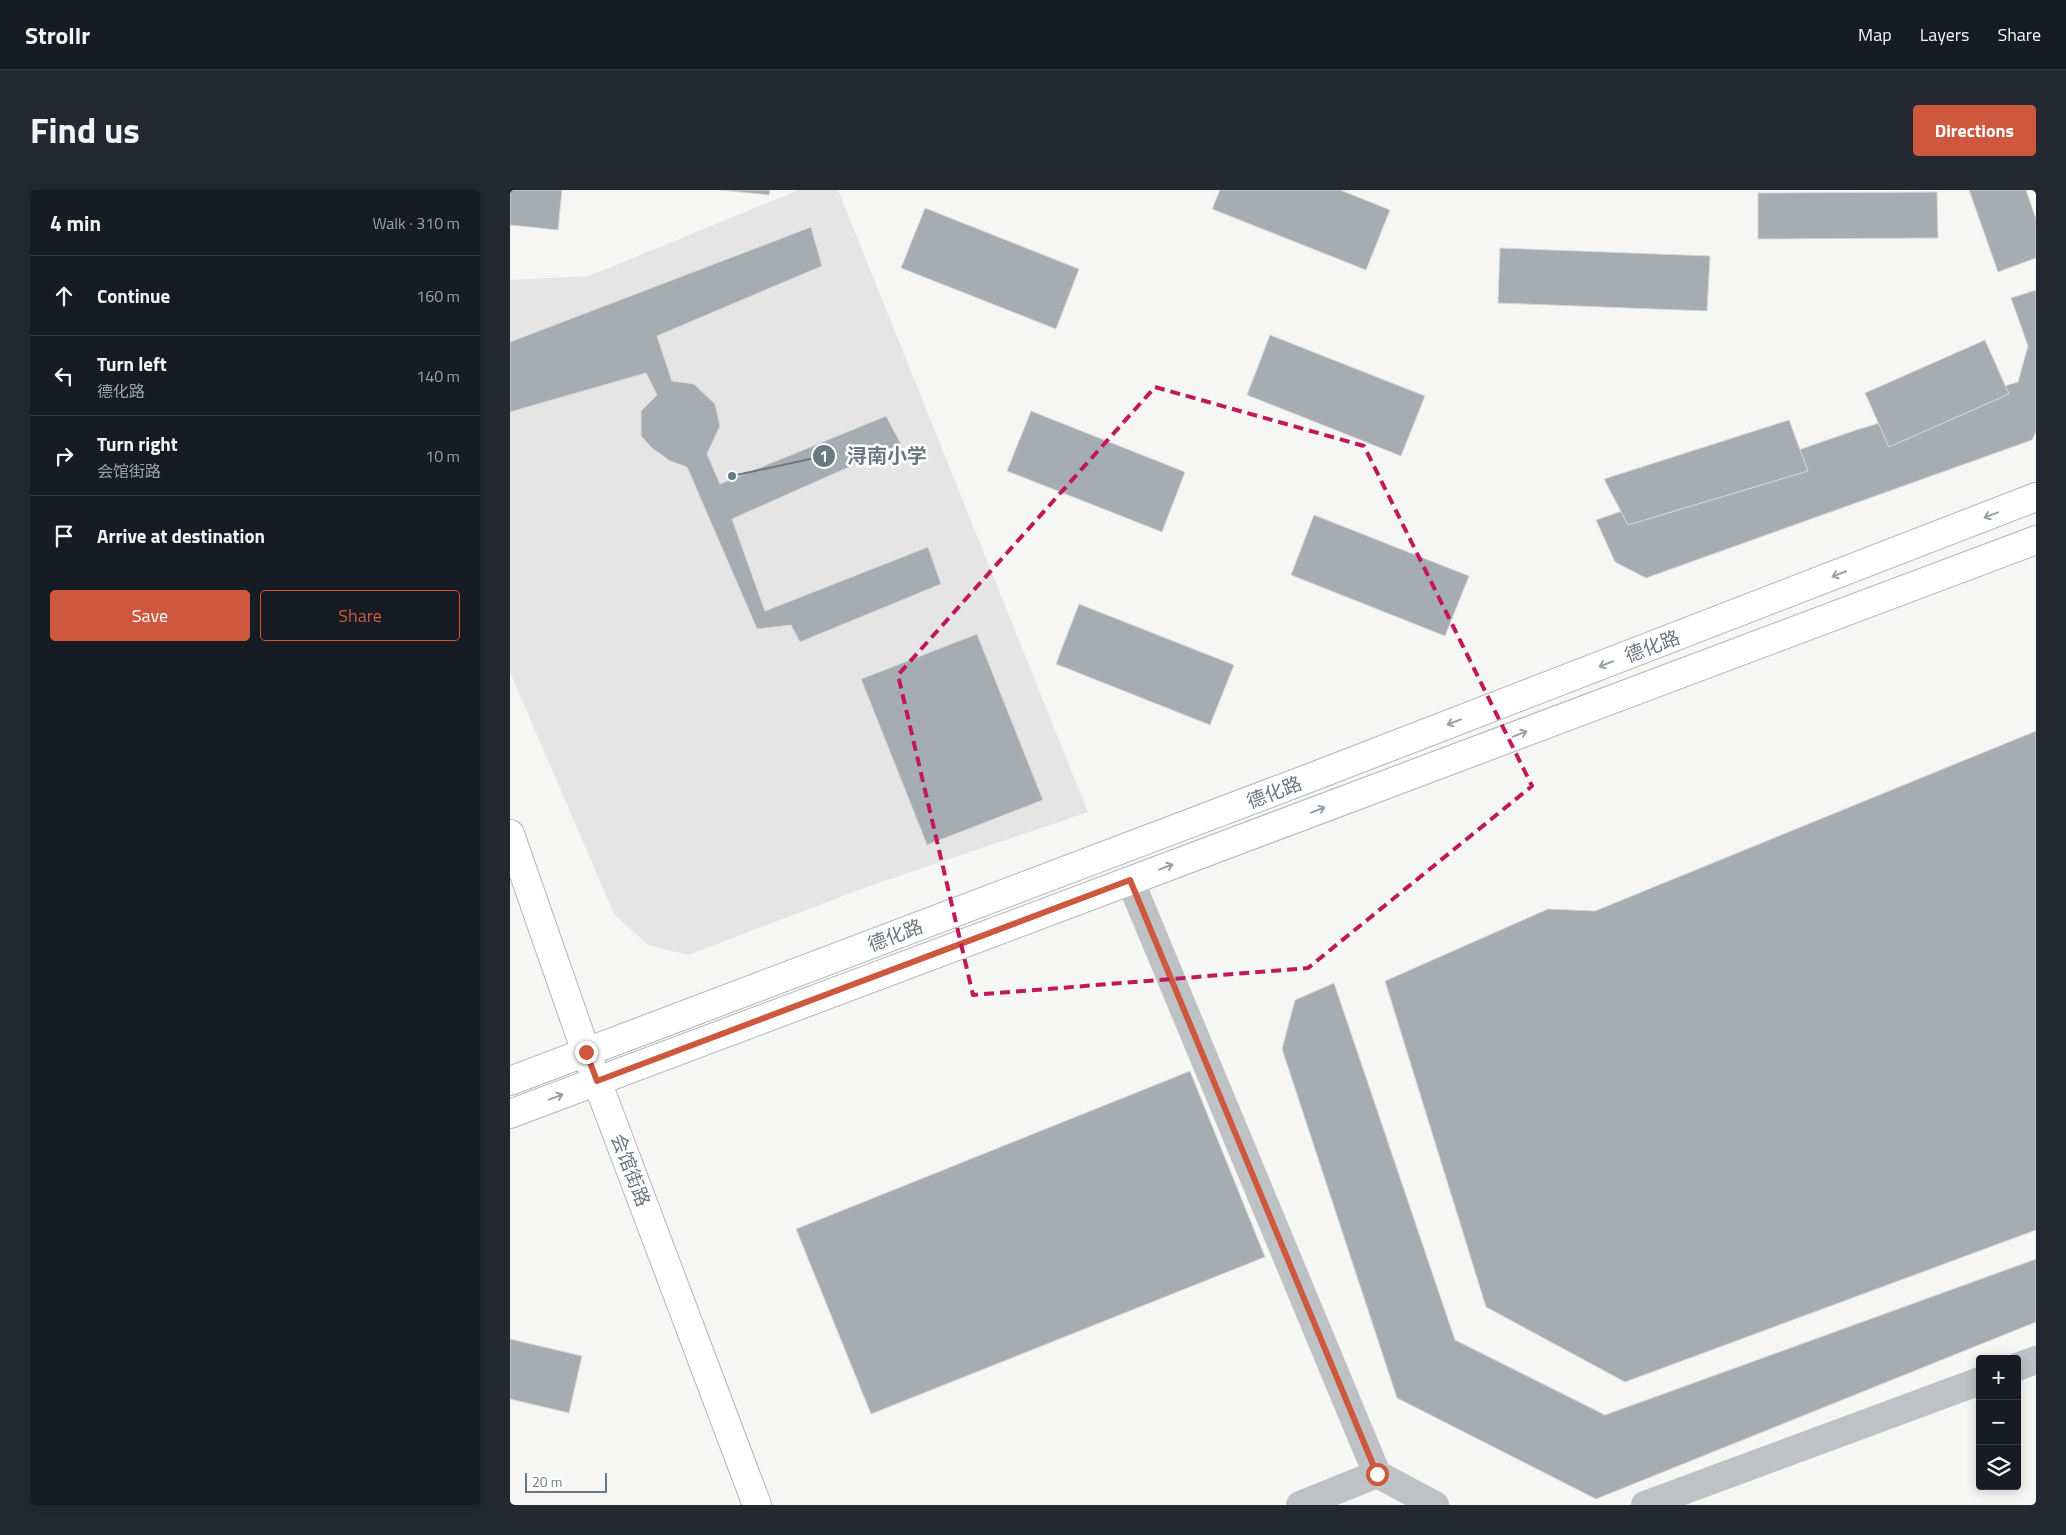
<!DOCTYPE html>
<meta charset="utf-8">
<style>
:root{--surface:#171b24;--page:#242831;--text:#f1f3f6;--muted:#9ea1a6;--line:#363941;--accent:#cd583e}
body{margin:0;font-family:"Titillium Web","Noto Sans SC",sans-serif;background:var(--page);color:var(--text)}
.controls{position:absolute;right:15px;bottom:15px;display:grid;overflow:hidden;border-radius:5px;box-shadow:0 2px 12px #0003}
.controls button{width:45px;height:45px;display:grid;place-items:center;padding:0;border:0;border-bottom:1px solid var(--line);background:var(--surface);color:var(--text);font:25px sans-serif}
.scale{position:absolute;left:15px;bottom:12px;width:82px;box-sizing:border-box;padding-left:5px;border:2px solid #697881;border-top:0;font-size:14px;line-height:18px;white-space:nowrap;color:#697881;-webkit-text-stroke:4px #fff;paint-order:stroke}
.stop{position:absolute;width:15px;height:15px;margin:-11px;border:4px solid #cd583e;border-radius:50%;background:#fff}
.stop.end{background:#cd583e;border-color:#fff;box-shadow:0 1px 5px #0008}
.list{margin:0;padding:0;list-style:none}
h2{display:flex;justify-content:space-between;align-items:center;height:65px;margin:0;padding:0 20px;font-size:21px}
h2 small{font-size:16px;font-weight:400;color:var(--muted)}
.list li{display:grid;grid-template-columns:32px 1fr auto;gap:15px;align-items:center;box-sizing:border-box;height:80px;padding:0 20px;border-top:1px solid var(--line)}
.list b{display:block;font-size:19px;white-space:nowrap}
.list p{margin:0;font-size:16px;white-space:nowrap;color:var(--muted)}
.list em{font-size:16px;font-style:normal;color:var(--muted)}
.actions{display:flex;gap:10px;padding:15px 20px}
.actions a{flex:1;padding:11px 0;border:1px solid var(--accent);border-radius:5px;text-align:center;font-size:18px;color:var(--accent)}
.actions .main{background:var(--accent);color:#fff}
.icon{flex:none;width:28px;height:28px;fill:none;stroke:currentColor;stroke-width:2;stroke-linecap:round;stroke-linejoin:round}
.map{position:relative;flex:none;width:1526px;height:1315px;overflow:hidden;border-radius:5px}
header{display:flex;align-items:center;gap:30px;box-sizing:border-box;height:70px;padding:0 25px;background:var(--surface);border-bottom:1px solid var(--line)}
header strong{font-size:24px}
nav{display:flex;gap:28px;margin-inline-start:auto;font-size:18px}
.intro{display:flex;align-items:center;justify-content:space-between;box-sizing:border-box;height:120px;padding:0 30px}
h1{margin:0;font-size:35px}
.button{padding:12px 22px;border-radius:5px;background:var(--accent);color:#fff;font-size:18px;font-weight:700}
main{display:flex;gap:30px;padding:0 30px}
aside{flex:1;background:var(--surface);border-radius:5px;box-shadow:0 2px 12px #0003}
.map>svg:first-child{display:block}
.built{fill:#e4e5e4}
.building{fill:#a6adb2;stroke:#d8d8d6}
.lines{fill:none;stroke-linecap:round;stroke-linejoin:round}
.secondary-casing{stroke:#b1b6b9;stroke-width:30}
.street{stroke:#bec2c5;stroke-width:28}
.secondary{stroke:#fff;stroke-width:28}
.oneway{stroke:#96a0a7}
.route{stroke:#cd583e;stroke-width:6}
.marked{fill:none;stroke:#c2185b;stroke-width:4;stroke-dasharray:10 6;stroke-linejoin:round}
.labels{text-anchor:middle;stroke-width:5;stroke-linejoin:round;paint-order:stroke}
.street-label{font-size:19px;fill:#697881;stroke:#fff}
.leader{fill:none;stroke:#697881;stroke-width:2}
.callout-dot{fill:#697881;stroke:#fff;stroke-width:2}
.mark-label{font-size:15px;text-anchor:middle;font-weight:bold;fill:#fff}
.callout-label{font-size:20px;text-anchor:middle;font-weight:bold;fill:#697881;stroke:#fff;stroke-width:5;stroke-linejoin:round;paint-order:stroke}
</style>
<header>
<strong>Strollr</strong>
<nav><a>Map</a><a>Layers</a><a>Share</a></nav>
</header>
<div class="intro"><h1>Find us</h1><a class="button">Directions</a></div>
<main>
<aside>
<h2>4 min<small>Walk · 310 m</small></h2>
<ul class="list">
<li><svg class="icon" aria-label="ahead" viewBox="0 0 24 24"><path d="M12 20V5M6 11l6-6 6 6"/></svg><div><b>Continue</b></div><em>160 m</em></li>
<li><svg class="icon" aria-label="left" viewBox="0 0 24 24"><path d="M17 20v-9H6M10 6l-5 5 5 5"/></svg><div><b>Turn left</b><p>德化路</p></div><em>140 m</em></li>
<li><svg class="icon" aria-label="right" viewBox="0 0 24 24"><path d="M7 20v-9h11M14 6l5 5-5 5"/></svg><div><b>Turn right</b><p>会馆街路</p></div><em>10 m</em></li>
<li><svg class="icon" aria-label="arrive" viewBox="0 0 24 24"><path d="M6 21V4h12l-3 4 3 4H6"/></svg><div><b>Arrive at destination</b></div></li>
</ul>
<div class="actions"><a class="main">Save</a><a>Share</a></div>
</aside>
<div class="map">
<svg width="1526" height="1315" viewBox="0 0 1526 1315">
<rect width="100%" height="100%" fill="#f6f6f4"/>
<polygon class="built" points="289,0 328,0 578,622 354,698 178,765 138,755 104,724 0,482 0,90 79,86"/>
<g class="building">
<polygon points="0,0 52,0 48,40 0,35"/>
<polygon points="210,0 260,0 259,5"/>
<polygon points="710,0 830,0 880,20 856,80 702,19"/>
<polygon points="1459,0 1516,0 1526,29 1526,68 1488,82"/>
<polygon points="1427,2 1428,48 1248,49 1248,3"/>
<polygon points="415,18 569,79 546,139 391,78"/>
<polygon points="301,37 312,76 147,146 162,191 184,194 205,214 210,236 197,264 210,294 376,226 391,254 222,329 255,421 418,357 431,394 290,452 281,435 247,439 177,277 160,271 142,258 131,246 131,221 147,205 136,183 0,222 0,152"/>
<polygon points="990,58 1200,66 1197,121 988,113"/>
<polygon points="1526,100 1526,242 1522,250 1136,388 1105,372 1086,330 1346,240 1508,192 1518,156 1501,108"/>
<polygon points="760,145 915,206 891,266 737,205"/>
<polygon points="1475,150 1499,204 1379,257 1355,203"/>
<polygon points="521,221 675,282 652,342 497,281"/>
<polygon points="1279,230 1298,281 1118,335 1094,289"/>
<polygon points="804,325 959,386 935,446 781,385"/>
<polygon points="569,414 724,475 700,535 546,474"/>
<polygon points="467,444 533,610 417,655 351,489"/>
<polygon points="1526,541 1526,1040 1115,1192 976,1117 875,791 1038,719 1085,721"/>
<polygon points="824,793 945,1150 1095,1225 1526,1069 1526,1132 1086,1309 887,1208 772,859 785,810"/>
<polygon points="680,881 755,1067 361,1224 286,1039"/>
<polygon points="0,1149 72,1166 59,1223 0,1209"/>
</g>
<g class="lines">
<defs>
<g id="secondary">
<polyline points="0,644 76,862 247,1315"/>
<polyline points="0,891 802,587 1526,307"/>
<polyline points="0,924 1526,350"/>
</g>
</defs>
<use href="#secondary" class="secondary-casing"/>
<g class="street">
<polyline points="620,690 867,1284 925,1315"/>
<polyline points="1507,1177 1526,1170"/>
<polyline points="790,1315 867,1284"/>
<polyline points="1135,1315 1470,1191"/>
</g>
<use href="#secondary" class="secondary"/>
</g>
<defs><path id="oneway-shaft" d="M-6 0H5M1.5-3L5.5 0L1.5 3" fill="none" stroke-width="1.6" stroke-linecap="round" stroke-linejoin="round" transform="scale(1.25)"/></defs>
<g class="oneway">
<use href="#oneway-shaft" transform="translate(1481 325) rotate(159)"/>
<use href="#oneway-shaft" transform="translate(1329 384) rotate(159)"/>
<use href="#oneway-shaft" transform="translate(1096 474) rotate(159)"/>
<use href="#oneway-shaft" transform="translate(944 532) rotate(159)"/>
<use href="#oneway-shaft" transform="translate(1010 544) rotate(-21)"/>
<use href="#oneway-shaft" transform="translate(808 620) rotate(-21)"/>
<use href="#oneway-shaft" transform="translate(656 677) rotate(-21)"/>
<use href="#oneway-shaft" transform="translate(46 907) rotate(-21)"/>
</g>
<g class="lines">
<polyline class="route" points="76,862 87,891 620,690 867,1284"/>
</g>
<path class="marked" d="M645,197L854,256L1022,596L798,778L463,805L388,485Z"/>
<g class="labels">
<g class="street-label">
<text transform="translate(1142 456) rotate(-21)" y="7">德化路</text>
<text transform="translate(764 602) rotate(-21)" y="7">德化路</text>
<text transform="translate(385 745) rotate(-21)" y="7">德化路</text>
<text transform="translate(121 980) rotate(69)" y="7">会馆街路</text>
</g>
</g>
<path class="leader" d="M222 286L314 266"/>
<g class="callout-dot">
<circle cx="222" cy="286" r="5"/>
<circle cx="314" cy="266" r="12"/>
</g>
<g class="mark-label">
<text x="314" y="272">1</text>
</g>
<g class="callout-label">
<text x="377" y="273">浔南小学</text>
</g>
</svg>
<div class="controls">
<button>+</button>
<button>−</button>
<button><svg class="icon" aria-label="layers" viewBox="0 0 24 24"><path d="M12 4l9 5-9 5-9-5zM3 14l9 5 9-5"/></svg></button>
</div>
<div class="scale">20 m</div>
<div class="stop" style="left:867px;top:1284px"></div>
<div class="stop end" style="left:76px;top:862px"></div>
</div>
</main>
